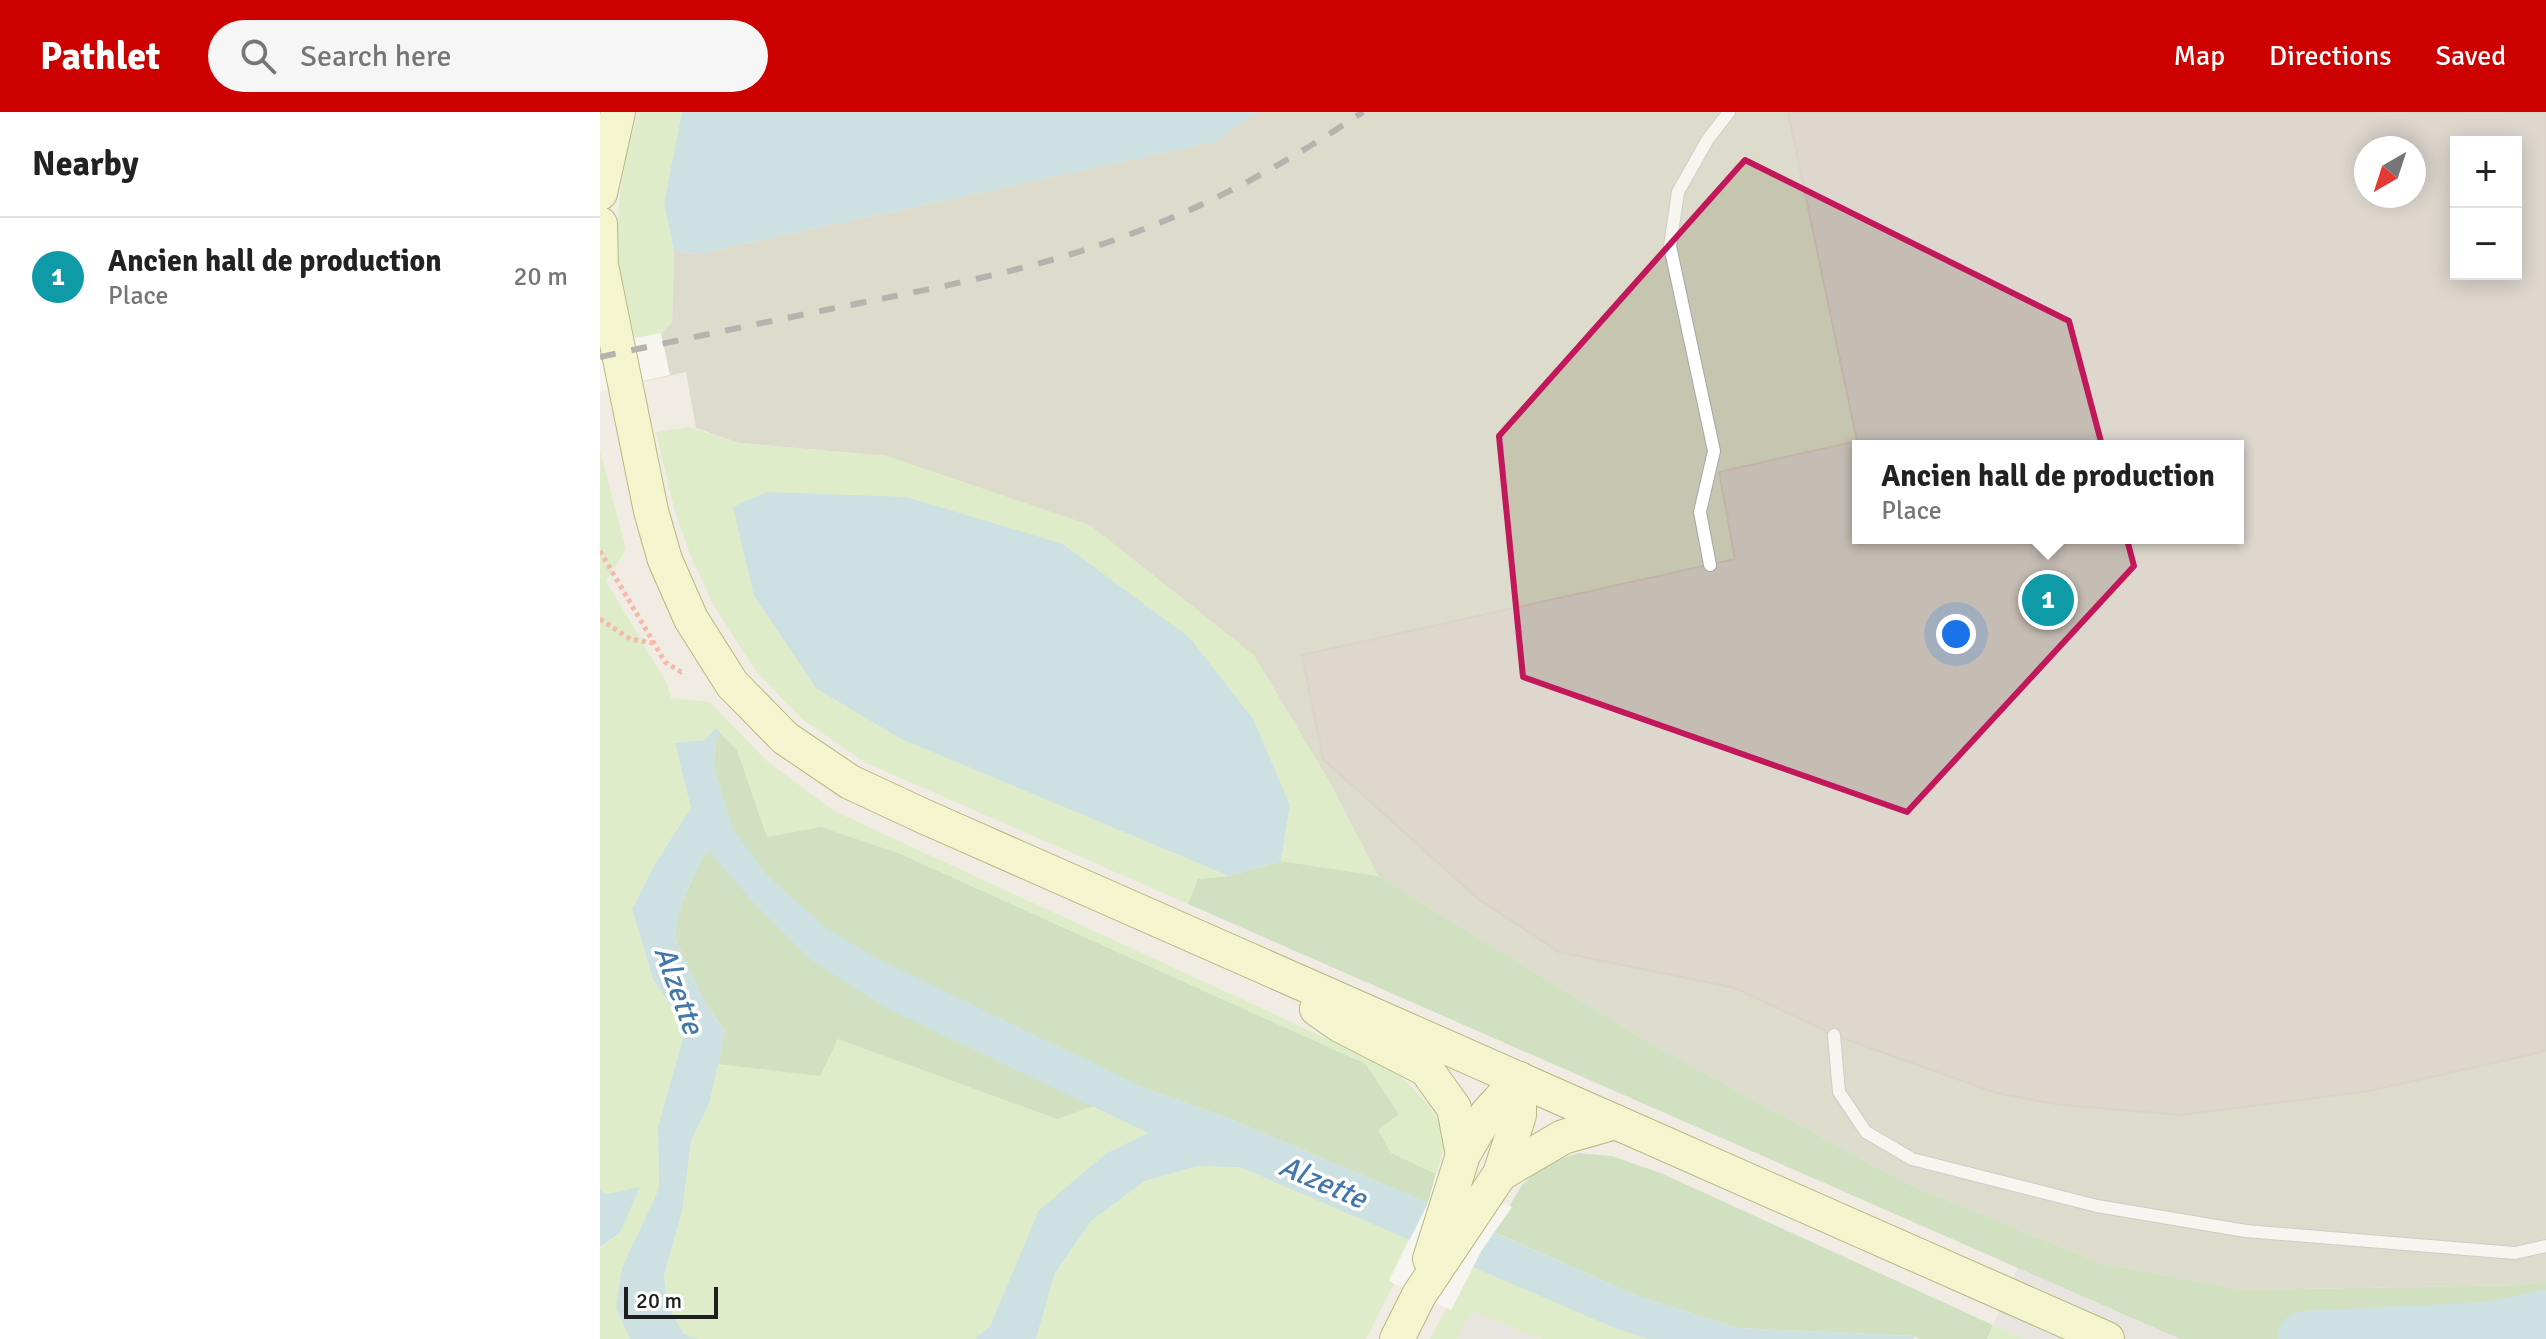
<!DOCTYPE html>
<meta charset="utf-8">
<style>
:root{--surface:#fff;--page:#f6f6f6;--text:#222;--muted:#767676;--line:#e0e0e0;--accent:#cd0100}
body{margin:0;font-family:Signika,sans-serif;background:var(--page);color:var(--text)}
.controls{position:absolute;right:24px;top:24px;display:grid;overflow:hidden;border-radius:0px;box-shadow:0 4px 20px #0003}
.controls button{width:72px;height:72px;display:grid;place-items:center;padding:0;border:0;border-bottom:2px solid var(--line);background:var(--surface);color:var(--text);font:40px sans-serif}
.compass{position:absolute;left:1754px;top:24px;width:72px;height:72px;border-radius:50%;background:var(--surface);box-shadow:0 4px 20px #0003;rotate:219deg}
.scale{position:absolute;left:24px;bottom:20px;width:94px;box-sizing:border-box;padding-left:8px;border:4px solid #1f1f1f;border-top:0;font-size:22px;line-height:28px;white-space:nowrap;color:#1f1f1f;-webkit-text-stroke:6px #fff;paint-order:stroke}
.you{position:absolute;left:1356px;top:522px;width:28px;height:28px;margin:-20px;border:6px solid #fff;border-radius:50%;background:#1a73e8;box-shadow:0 0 0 12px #1a73e833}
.badge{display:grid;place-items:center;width:52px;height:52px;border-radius:50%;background:var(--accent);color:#fff;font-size:26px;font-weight:700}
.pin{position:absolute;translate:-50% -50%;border:4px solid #fff;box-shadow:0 2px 8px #0006}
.popup{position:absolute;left:1252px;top:328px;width:392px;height:104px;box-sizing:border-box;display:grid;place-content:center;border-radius:0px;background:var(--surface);filter:drop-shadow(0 2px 6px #0005);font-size:26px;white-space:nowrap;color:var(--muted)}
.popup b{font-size:30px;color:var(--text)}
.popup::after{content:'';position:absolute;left:50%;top:100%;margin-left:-16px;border:16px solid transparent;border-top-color:var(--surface)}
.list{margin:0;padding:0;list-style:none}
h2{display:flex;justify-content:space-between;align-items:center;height:104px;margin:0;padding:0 32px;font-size:34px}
h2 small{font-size:26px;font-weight:400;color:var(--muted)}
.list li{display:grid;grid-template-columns:52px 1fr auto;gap:24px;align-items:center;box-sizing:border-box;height:120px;padding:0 32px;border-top:2px solid var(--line)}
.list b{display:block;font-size:30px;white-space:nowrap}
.list p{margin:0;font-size:26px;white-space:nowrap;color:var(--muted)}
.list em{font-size:26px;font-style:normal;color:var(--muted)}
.icon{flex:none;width:44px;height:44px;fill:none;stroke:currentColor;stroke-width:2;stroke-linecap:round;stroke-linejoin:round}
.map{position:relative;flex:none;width:1946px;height:1227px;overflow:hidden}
header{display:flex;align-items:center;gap:48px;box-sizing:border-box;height:112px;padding:0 40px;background:var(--accent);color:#fff}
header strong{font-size:38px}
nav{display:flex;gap:44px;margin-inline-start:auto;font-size:28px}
.search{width:560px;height:72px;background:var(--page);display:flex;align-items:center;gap:20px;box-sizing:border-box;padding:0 28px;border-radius:44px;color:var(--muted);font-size:30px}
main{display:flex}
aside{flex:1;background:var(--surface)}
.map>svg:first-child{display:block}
.residential{fill:#dddcdc}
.construction{fill:#c5c5b0;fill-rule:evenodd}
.grass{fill:#c9eca9}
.forest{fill:#a8d198}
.water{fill:#a3d1df}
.pier{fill:#fff}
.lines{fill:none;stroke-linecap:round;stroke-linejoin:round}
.river{stroke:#a3d1df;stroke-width:56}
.building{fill:#c5bcb4;stroke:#c2b3a6;stroke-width:2;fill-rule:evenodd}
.lane-casing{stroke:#a6a6a6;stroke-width:14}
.secondary-casing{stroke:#6d7b01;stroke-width:36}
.path{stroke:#ff7767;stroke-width:5;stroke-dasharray:4 4;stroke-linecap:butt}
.lane{stroke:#fff;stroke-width:12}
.secondary{stroke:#f8fcb7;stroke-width:34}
.rail{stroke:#6d6d6d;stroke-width:6;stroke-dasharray:16 16;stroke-linecap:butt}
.marked{fill:none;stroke:#c2185b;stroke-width:6;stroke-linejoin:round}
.labels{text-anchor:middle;stroke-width:7;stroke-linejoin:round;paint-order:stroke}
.water-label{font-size:30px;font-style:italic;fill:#47a;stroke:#fff}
</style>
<header>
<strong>Pathlet</strong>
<div class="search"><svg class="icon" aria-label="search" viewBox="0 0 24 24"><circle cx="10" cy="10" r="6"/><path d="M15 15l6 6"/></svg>Search here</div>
<nav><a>Map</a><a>Directions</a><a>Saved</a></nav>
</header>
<main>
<aside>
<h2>Nearby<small></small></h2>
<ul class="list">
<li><span class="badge" style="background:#0f9aa8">1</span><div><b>Ancien hall de production</b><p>Place</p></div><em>20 m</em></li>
</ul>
</aside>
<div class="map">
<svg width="1946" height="1227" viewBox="0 0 1946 1227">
<rect width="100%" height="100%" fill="#f0ece4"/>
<g class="residential">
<polygon points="1418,1155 1570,1223 1580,1227 1425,1227 1393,1213"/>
<polygon points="872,1200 941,1227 857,1227"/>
</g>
<path class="construction" d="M657,0H1946V1169L1921,1173L1645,1178L1500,1151L1304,1070L1048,930L778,764L728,667L287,344L139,331L96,316L86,260L25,274L61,221L72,210L74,139L97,142L614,30ZM1856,30H1916V162H1856ZM1766,36H1814V84H1766ZM1258,334H1638V426H1258Z"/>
<g class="grass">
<path d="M39,0H82L64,91L74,139L72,210L61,221L35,226C30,206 24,186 21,165C13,111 21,52 39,0Z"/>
<polygon points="89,315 139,331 287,344 490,413 654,543 728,667 778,764 681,749 690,693 217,577 301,627 629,764 598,767 588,792 264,650 202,607 155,558 114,494 91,445 75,400 56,320"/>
<path d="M0,339L26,437L6,469L68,573L71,586L110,590L167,649L234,699L791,956C811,974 845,1002 844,1032C843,1042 838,1053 836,1062L791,1041L778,1018L799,1002L766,952L298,741L221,715L167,725L137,638L105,628L76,631L91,696L55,752L32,797L53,867L86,916L58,1014L59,1076L22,1156L17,1196L30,1227H0V1137L20,1121L39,1076L6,1082L0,1078Z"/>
<polygon points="104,889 440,971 549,1021 507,1041 415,1158 390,1214 375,1227 98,1227 84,1222 67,1192 64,1163 82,1100 91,1029 110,989 125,920"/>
<polygon points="597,1054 640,1054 809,1127 789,1168 794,1172 766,1227 436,1227 455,1161 491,1109 545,1069"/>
<polygon points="874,1154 1017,1217 1048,1227 941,1227 872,1200 857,1227 830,1227 846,1196 851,1198"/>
<polygon points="1393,1213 1425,1227 1387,1227"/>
</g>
<g class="forest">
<polygon points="121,622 137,638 167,725 221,715 298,741 766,952 799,1002 778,1018 791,1041 836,1062 828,1091 625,1005 545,976 457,1007 238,927 220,964 118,952 125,919 104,889 74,824 81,792 102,746 132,716 114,656 115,627"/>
<polygon points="681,749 778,764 1048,930 1304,1070 1500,1151 1645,1178 1921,1173 1946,1169 1946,1227 1580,1227 588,792 598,767 629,764"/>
<polygon points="979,1041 1012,1044 1063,1062 1393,1213 1387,1227 1319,1227 1314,1224 1137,1216 1035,1183 894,1120 922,1073 947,1051"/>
</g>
<g class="water">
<polygon points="82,0 657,0 615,30 97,142 74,139 64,91"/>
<polygon points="167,380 306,385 463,432 590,526 653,607 690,693 681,749 629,764 301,627 217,577 154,484 133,395"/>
<polygon points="116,616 121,622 115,628 114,656 132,716 168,764 225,815 276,846 545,976 625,1005 828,1091 1035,1183 1137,1216 1314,1224 1314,1227 1048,1227 1017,1217 640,1055 597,1054 545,1069 491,1109 455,1161 436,1227 375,1227 390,1214 439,1098 507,1041 548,1021 284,895 211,848 148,785 109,739 102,746 81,792 74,824 104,889 125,920 110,989 91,1029 82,1100 64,1163 67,1192 84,1222 98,1227 30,1227 16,1196 22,1156 59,1076 58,1014 86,916 53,867 32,797 55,752 91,696 75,631 105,628"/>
<polygon points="40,1075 20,1121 0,1135 0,1078 6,1082"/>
</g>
<g class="pier">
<polygon points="61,221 70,263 0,279 0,233"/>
<polygon points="836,1062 912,1095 882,1138 851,1198 789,1169 828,1091"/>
</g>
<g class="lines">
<polyline class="river" points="1705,1227 1890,1218 1946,1206"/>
</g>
<path class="building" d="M1188,0H1946V939L1769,979L1581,1003L1461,993L1396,981L1234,923L1135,876L959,840L877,786L723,647L702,543L1135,447L1119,360L1257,329ZM1856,30H1916V162H1856ZM1766,36H1814V84H1766ZM1258,334H1638V426H1258Z"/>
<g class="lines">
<defs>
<g id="lane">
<polyline points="1110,453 1100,400 1114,339 1070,134 1078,80 1108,27 1129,0"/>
<polyline points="1234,923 1239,980 1266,1020 1312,1047 1497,1094 1646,1119 1915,1141 1946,1134"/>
</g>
<g id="secondary">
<polyline points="0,81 18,0"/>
<polyline points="0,112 1,153 51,399 65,448 91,507 132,572 185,626 250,670 323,704 1507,1227"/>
<polyline points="717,897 740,913 826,957 854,996 863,1043"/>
<polyline points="900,1062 963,1025 1016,1010"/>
<polyline points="830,1147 863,1043 887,1002 919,967"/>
<polyline points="797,1227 819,1183 900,1062 919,1003 919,967"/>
</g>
</defs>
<use href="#lane" class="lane-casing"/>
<use href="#secondary" class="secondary-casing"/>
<g class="path">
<polyline points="0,439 65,550 81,560 84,558"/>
<polyline points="0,507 30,527 53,531"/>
</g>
<use href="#lane" class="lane"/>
<use href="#secondary" class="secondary"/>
<path class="rail" d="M0,245C93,225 186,206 280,187C371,169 462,150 549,115C624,86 696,45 763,0"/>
</g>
<path d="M0 0H1946V1227H0ZM1145,48L1469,209L1534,454L1307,700L923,565L899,324Z" fill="#f0ece4" fill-opacity=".55" fill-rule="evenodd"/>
<path class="marked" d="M1145,48L1469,209L1534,454L1307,700L923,565L899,324Z"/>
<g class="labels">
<g class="water-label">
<text transform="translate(79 878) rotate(70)" y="10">Alzette</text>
<text transform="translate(723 1070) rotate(23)" y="10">Alzette</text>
</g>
</g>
</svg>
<div class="controls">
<button>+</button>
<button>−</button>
</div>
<svg class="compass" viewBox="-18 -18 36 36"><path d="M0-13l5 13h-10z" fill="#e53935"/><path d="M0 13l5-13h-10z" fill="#767676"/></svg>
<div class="scale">20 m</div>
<div class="you"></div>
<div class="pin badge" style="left:1448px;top:488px;background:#0f9aa8">1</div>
<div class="popup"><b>Ancien hall de production</b>Place</div>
</div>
</main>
